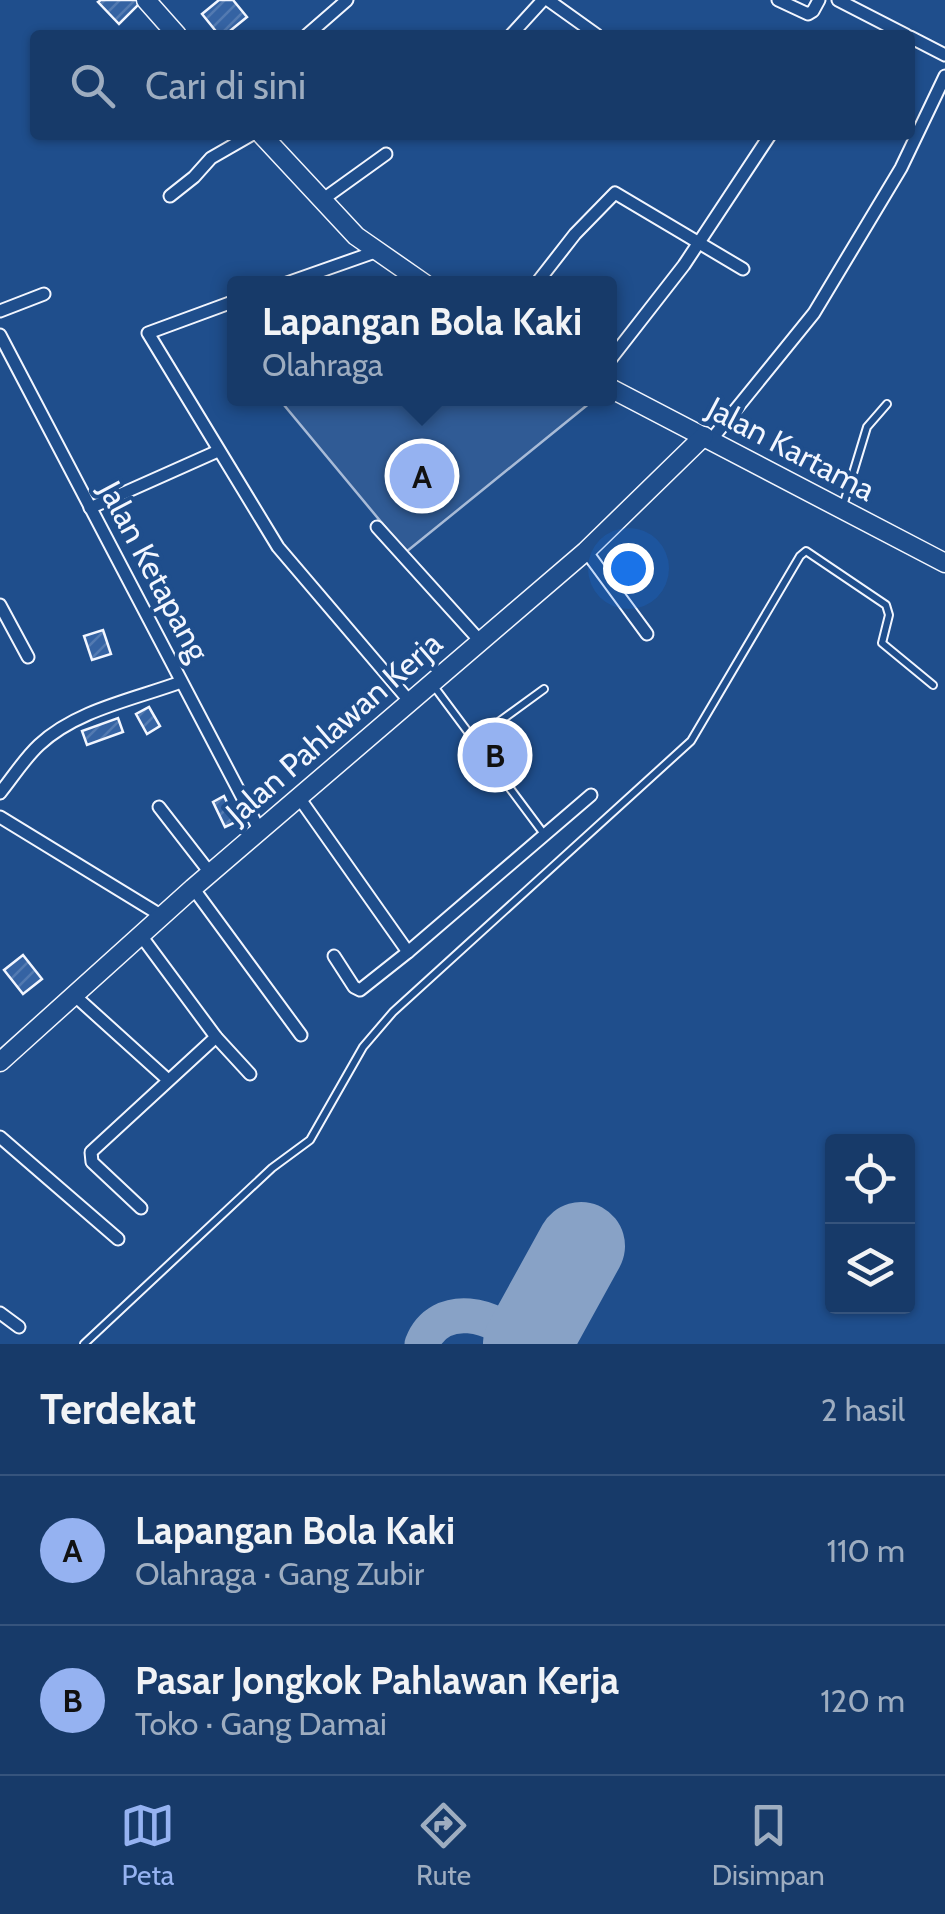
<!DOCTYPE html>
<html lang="id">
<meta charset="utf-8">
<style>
:root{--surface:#173a69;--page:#20416f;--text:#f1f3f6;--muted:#9eadc0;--line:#36547d;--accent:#95b2f1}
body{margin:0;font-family:Cabin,sans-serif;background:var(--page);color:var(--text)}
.controls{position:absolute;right:30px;bottom:30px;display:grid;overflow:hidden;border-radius:10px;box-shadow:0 2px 8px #0004}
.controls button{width:90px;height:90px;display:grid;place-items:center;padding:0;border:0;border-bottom:2px solid var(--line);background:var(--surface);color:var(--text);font:50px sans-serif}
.you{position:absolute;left:628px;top:568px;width:35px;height:35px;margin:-25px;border:8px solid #fff;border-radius:50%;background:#1a73e8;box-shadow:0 0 0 15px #1a73e833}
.badge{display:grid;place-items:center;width:65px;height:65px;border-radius:50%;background:var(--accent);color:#111;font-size:32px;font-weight:700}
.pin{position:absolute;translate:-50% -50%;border:5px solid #fff;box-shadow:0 2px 10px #0006}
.popup{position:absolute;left:227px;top:276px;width:390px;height:130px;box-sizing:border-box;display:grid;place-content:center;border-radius:10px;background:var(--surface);filter:drop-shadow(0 2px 8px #0005);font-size:32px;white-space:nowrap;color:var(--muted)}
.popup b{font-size:38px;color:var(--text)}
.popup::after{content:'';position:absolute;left:50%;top:100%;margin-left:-20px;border:20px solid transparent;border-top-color:var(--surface)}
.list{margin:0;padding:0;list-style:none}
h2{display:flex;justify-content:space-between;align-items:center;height:130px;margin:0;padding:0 40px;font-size:42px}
h2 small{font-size:32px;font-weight:400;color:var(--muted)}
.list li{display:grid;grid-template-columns:65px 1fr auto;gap:30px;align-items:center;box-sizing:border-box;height:150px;padding:0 40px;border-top:2px solid var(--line)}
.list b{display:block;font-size:38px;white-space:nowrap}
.list p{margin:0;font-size:32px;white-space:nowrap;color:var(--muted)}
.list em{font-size:32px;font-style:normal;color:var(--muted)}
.icon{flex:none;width:55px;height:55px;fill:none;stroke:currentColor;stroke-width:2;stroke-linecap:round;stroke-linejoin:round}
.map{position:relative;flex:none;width:945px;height:1344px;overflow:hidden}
.search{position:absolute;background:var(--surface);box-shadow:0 2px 8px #0004;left:30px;right:30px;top:30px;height:110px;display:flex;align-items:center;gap:25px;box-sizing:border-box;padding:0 35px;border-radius:10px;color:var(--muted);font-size:38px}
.sheet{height:430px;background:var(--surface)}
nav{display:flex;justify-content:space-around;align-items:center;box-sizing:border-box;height:140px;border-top:2px solid var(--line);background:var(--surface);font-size:28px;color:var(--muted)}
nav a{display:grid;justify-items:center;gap:5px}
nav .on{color:var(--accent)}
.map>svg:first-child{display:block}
.built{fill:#305b95;stroke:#a8bbd7;stroke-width:2.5}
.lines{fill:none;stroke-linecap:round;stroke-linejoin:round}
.taxiway{stroke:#88a2c6;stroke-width:35}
.runway{stroke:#88a2c6;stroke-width:88}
.building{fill:url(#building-hatch);stroke:#f2f6ff;stroke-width:2.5}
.lane-casing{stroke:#f2f6ff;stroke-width:10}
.street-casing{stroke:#f2f6ff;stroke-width:15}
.secondary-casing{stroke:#f2f6ff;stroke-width:21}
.lane{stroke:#1f4e8c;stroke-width:6}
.street{stroke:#1f4e8c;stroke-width:11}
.secondary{stroke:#1f4e8c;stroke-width:18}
.labels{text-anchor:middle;stroke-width:8;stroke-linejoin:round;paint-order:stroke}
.street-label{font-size:32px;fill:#f2f6ff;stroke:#1f4e8c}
</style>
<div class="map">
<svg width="945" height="1344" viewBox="0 0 945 1344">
<defs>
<pattern id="building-hatch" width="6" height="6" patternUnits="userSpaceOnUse" patternTransform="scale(2.5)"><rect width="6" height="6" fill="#3563a3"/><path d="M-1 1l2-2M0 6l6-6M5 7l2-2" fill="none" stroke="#537ab1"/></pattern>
</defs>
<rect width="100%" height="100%" fill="#1f4e8c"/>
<polygon class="built" points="596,398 406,552 279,399"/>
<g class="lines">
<path class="taxiway" d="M422,1344C439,1300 497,1313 521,1344"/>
<polyline class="runway" points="527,1344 581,1246"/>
</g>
<g class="building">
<polygon points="101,0 143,0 119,24 98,2"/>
<polygon points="219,0 233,0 247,17 225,35 219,35 202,14"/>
<polygon points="103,630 111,654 92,660 84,636"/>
<polygon points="149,707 160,726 147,734 136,714"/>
<polygon points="118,718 123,732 87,745 82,731"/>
<polygon points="224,796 236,822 225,827 213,802"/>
<polygon points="23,955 42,979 23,994 4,970"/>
</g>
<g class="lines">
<defs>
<g id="lane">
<polyline points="843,506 867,427 887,404"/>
<polyline points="433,685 544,834"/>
<polyline points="474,740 544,689"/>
<polyline points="84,1344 272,1168 310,1140 363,1047 393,1012 691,741 800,556 806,551 886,605 889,615 882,643 933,685"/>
</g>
<g id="street">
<polyline points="548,0 597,35"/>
<polyline points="778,0 808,14 813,11 819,0"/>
<polyline points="838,0 906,35"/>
<polyline points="307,35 347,0"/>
<polyline points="511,35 543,0"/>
<polyline points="910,37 945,55"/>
<polyline points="170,196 194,177 211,158 251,135"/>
<polyline points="322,200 386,154"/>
<polyline points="284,284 375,252"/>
<polyline points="536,284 575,234 615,193 743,269"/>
<polyline points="235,301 148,333 278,547 411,703"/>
<polyline points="0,311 44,294"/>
<polyline points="0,335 260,831"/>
<polyline points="610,360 684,265 770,135"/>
<polyline points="711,440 814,313 901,168 945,76"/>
<polyline points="90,508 218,451"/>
<polyline points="377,527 481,642"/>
<polyline points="586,551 647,634"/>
<polyline points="0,605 28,657"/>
<path d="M0,793C13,777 24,759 39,745C76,710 135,699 181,682"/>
<polyline points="300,799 408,952 360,990 354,987 334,956"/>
<polyline points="159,807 211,874"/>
<polyline points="0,817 162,916"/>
<polyline points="193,888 301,1035"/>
<polyline points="142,937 216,1037 250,1074"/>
<polyline points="408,952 591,795"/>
<polyline points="74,995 167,1079"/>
<polyline points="0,1137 118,1239"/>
<polyline points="141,1208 92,1162 91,1152 216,1037"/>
<polyline points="0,1313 19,1327"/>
</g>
<g id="secondary">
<polyline points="146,0 177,35"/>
<polyline points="262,135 356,236 425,284"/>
<polyline points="610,388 945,563"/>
<polyline points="0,1062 193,888 586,551 704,436"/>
</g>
</defs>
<use href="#lane" class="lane-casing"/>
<use href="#street" class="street-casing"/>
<use href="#secondary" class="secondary-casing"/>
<use href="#lane" class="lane"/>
<use href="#street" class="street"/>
<use href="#secondary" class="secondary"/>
</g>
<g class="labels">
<g class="street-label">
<text transform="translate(791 449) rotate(28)" y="11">Jalan Kartama</text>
<text transform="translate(154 571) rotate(62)" y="11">Jalan Ketapang</text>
<text transform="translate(334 728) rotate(-41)" y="11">Jalan Pahlawan Kerja</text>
</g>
</g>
</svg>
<div class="controls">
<button><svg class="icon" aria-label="locate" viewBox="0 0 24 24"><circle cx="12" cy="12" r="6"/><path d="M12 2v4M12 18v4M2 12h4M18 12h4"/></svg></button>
<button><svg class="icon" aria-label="layers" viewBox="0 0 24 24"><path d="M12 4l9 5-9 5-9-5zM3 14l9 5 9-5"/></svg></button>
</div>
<div class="you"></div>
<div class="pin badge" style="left:422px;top:476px">A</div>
<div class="popup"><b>Lapangan Bola Kaki</b>Olahraga</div>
<div class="pin badge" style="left:495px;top:755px">B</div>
<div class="search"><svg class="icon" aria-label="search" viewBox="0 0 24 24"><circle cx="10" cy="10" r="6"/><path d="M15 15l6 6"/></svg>Cari di sini</div>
</div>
<section class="sheet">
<h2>Terdekat<small>2 hasil</small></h2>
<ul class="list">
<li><span class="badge">A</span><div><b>Lapangan Bola Kaki</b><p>Olahraga · Gang Zubir</p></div><em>110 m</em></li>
<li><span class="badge">B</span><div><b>Pasar Jongkok Pahlawan Kerja</b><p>Toko · Gang Damai</p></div><em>120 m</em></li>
</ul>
</section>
<nav>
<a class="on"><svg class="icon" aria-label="map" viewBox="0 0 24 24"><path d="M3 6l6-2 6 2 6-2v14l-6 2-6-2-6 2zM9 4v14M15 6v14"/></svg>Peta</a>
<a><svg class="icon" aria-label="directions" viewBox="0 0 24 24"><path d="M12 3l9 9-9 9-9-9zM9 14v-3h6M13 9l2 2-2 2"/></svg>Rute</a>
<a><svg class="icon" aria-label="saved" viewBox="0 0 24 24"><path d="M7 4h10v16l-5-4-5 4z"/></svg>Disimpan</a>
</nav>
